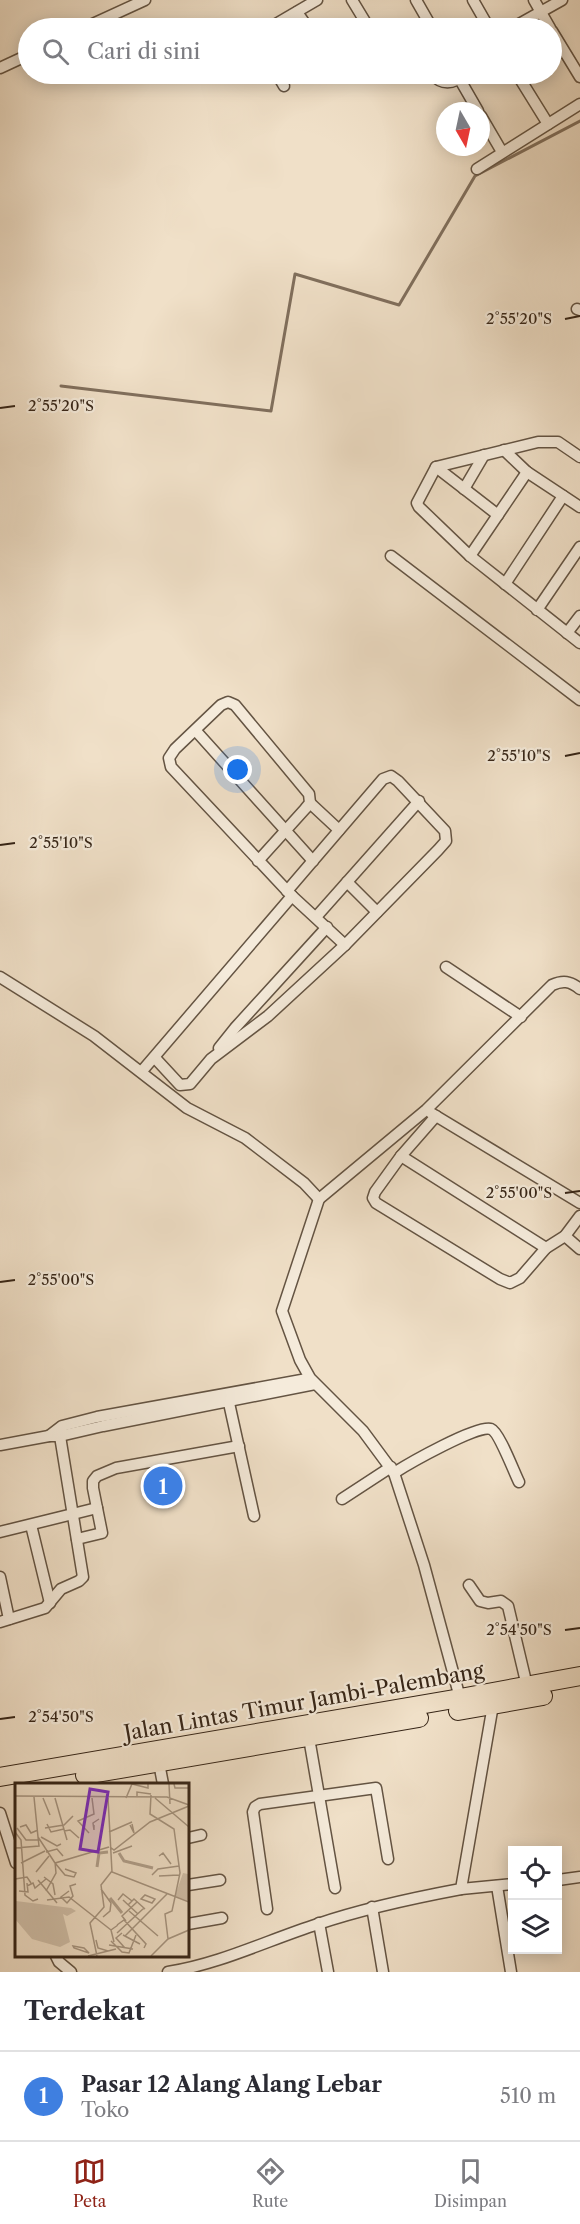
<!DOCTYPE html>
<html lang="id">
<meta charset="utf-8">
<style>
:root{--surface:#fff;--page:#f7f7f7;--text:#2b2b33;--muted:#7c7c81;--line:#e1e1e2;--accent:#8f2418}
body{margin:0;font-family:"Libre Caslon Text",serif;background:var(--page);color:var(--text)}
.controls{position:absolute;right:18px;bottom:18px;display:grid;overflow:hidden;border-radius:0px;box-shadow:0 3px 15px #0003}
.controls button{width:54px;height:54px;display:grid;place-items:center;padding:0;border:0;border-bottom:2px solid var(--line);background:var(--surface);color:var(--text);font:30px sans-serif}
.compass{position:absolute;left:436px;top:102px;width:54px;height:54px;border-radius:50%;background:var(--surface);box-shadow:0 3px 15px #0003;rotate:171deg}
.you{position:absolute;left:238px;top:770px;width:21px;height:21px;margin:-15px;border:4px solid #fff;border-radius:50%;background:#1a73e8;box-shadow:0 0 0 9px #1a73e833}
.badge{display:grid;place-items:center;width:39px;height:39px;border-radius:50%;background:var(--accent);color:#fff;font-size:20px;font-weight:700}
.pin{position:absolute;translate:-50% -50%;border:3px solid #fff;box-shadow:0 2px 6px #0006}
.list{margin:0;padding:0;list-style:none}
h2{display:flex;justify-content:space-between;align-items:center;height:78px;margin:0;padding:0 24px;font-size:26px}
h2 small{font-size:20px;font-weight:400;color:var(--muted)}
.list li{display:grid;grid-template-columns:39px 1fr auto;gap:18px;align-items:center;box-sizing:border-box;height:90px;padding:0 24px;border-top:2px solid var(--line)}
.list b{display:block;font-size:22px;white-space:nowrap}
.list p{margin:0;font-size:20px;white-space:nowrap;color:var(--muted)}
.list em{font-size:20px;font-style:normal;color:var(--muted)}
.icon{flex:none;width:33px;height:33px;fill:none;stroke:currentColor;stroke-width:2;stroke-linecap:round;stroke-linejoin:round}
.map{position:relative;flex:none;width:580px;height:1972px;overflow:hidden}
.search{position:absolute;background:var(--surface);box-shadow:0 3px 15px #0003;left:18px;right:18px;top:18px;height:66px;display:flex;align-items:center;gap:15px;box-sizing:border-box;padding:0 21px;border-radius:33px;color:var(--muted);font-size:22px}
.sheet{height:168px;background:var(--surface)}
nav{display:flex;justify-content:space-around;align-items:center;box-sizing:border-box;height:84px;border-top:2px solid var(--line);background:var(--surface);font-size:16px;color:var(--muted)}
nav a{display:grid;justify-items:center;gap:3px}
nav .on{color:var(--accent)}
.map>svg:first-child{display:block}
.lines{fill:none;stroke-linecap:round;stroke-linejoin:round}
.stream{stroke:#806f5d;stroke-width:3}
.minor-casing{stroke:#645443;stroke-width:13}
.trunk-casing{stroke:#362517;stroke-width:20}
.minor{stroke:#f5ebdb;stroke-width:10}
.trunk{stroke:#f0e0c8;stroke-width:18}
.ticks{fill:none;stroke:#362517;stroke-width:2}
.labels{text-anchor:middle;stroke-width:4.5;stroke-linejoin:round;paint-order:stroke}
.street-label{font-size:21px;fill:#362517;stroke:#f5ebdb}
.inset-river{fill:none;stroke:#b1a08c;stroke-width:3}
.inset-road{fill:none;stroke:#a69581;stroke-width:1.5}
.view{fill:#7b2cbf;fill-opacity:0.15;stroke:#7b2cbf;stroke-width:3}
.inset-edge{fill:none;stroke:#362517;stroke-width:3}
.ticks-label{font-size:15px;text-anchor:middle;fill:#362517;stroke:#f5ebdb;stroke-width:4.5;stroke-linejoin:round;paint-order:stroke}
</style>
<div class="map">
<svg width="580" height="1972" viewBox="0 0 580 1972">
<rect width="100%" height="100%" fill="#f0e0c8"/>
<filter id="stains"><feTurbulence type="fractalNoise" baseFrequency=".00333" numOctaves="4"/><feColorMatrix values="0 0 0 0 .2 0 0 0 0 .09 0 0 0 0 .02 0 0 0 .5 -.17"/></filter>
<radialGradient id="worn" r=".72"><stop offset=".6" stop-color="#630" stop-opacity="0"/><stop offset="1" stop-color="#630" stop-opacity=".3"/></radialGradient>
<g class="lines">
<polyline class="stream" points="61,386 271,411 295,274 399,305 475,176 580,121"/>
<defs>
<g id="minor">
<polyline points="352,0 369,28"/>
<polyline points="416,0 432,28"/>
<polyline points="473,0 489,28"/>
<polyline points="534,0 550,28"/>
<polyline points="297,12 308,28"/>
<polyline points="84,28 145,0"/>
<polyline points="269,28 317,0"/>
<polyline points="512,28 562,0"/>
<polyline points="552,31 580,77"/>
<polyline points="0,68 28,55"/>
<polyline points="277,74 284,86"/>
<path d="M432,74C441,85 454,85 463,74"/>
<polyline points="517,74 548,124"/>
<polyline points="459,78 478,111"/>
<polyline points="481,116 502,152"/>
<polyline points="477,169 580,104"/>
<polyline points="577,309 580,310"/>
<polyline points="504,450 527,472 580,507"/>
<polyline points="580,457 558,442 538,442 436,467 417,503 419,507 470,556 580,643"/>
<polyline points="436,467 498,515"/>
<polyline points="464,489 484,455"/>
<polyline points="391,556 580,700"/>
<polyline points="470,556 527,472"/>
<polyline points="505,584 563,496"/>
<polyline points="537,610 580,547"/>
<polyline points="567,633 580,616"/>
<polyline points="196,731 313,861"/>
<polyline points="310,803 339,830"/>
<polyline points="347,882 377,912"/>
<polyline points="292,896 345,945"/>
<polyline points="316,917 419,801"/>
<polyline points="446,967 521,1017"/>
<polyline points="0,977 94,1036 187,1108 245,1138 304,1183 319,1199"/>
<polyline points="219,1048 235,1028 327,927"/>
<polyline points="155,1058 180,1085 190,1084 211,1059 268,1016 345,945 438,850 446,841 445,831 398,781 391,776 383,779 287,891"/>
<polyline points="142,1071 292,896 171,767 169,758 175,749 221,705 228,702 235,705 309,794 310,803 305,809 258,861"/>
<polyline points="431,1113 580,1203"/>
<polyline points="436,1116 401,1156 375,1192 373,1198 376,1203 500,1279 510,1283 520,1278 546,1248 565,1236 580,1216"/>
<polyline points="401,1156 546,1248"/>
<polyline points="565,1236 580,1249"/>
<polyline points="229,1403 254,1516"/>
<polyline points="49,1436 62,1426 97,1417 307,1379"/>
<polyline points="0,1445 49,1436 60,1436 103,1426 315,1384"/>
<path d="M394,1473C408,1464 478,1424 491,1429C499,1432 514,1472 519,1482"/>
<polyline points="342,1499 391,1467"/>
<polyline points="31,1525 50,1603"/>
<polyline points="0,1532 97,1508"/>
<polyline points="77,1539 102,1533 93,1488 93,1481 97,1476 116,1468 239,1446"/>
<polyline points="0,1577 9,1619"/>
<polyline points="469,1585 480,1601 488,1603 501,1601 508,1606 527,1686"/>
<polyline points="0,1622 45,1608 61,1589 79,1581 83,1577 59,1430"/>
<path d="M460,1698L424,1565L394,1473L363,1431L310,1378L300,1360L282,1311L319,1199L426,1110L552,985C563,980 570,981 580,989"/>
<polyline points="309,1738 335,1888"/>
<polyline points="159,1763 163,1784"/>
<polyline points="0,1813 16,1863"/>
<polyline points="188,1838 201,1835"/>
<polyline points="558,1880 580,1877"/>
<polyline points="188,1885 220,1880"/>
<polyline points="497,1886 511,1972"/>
<polyline points="461,1889 512,1884"/>
<polyline points="372,1907 383,1972"/>
<polyline points="267,1909 253,1812 255,1807 260,1804 376,1788 388,1859"/>
<polyline points="319,1923 328,1972"/>
<polyline points="188,1924 222,1918"/>
<polyline points="56,1956 59,1962 71,1972"/>
<path d="M168,1972C220,1964 268,1940 318,1924C365,1908 413,1898 461,1889L493,1705"/>
</g>
<g id="trunk">
<polyline points="458,1711 543,1696"/>
<polyline points="85,1775 419,1718"/>
<polyline points="0,1777 460,1698 580,1676"/>
</g>
</defs>
<use href="#minor" class="minor-casing"/>
<use href="#trunk" class="trunk-casing"/>
<use href="#minor" class="minor"/>
<use href="#trunk" class="trunk"/>
</g>
<path class="ticks" d="M565,319L580,316M0,408L15,406M565,756L580,753M0,845L15,843M565,1193L580,1191M0,1282L15,1280M565,1630L580,1628M0,1719L15,1717"/>
<g class="labels">
<g class="street-label">
<text transform="translate(304 1702) rotate(-10)" y="7">Jalan Lintas Timur Jambi-Palembang</text>
</g>
</g>
<g transform="translate(15 1783)">
<rect width="174" height="174" fill="#f0e0c8"/>
<path d="M168,90L173,91L174,118L160,113ZM1,118L56,125L61,128L52,133L48,131L55,159L45,164L17,156L0,136Z" fill="#d0c0aa"/>
<path class="inset-river" d="M104,70L109,78L138,85M82,84L84,70L93,69M95,115L107,130"/>
<path class="inset-road" d="M154,1L155,21M159,1L160,5H174M136,12L135,31L159,46L165,90L160,114M0,13L152,14L174,22M122,13V9L136,11M19,14L23,54L40,80L94,64M28,15L35,32M40,15L52,57M93,15L97,89L174,119M111,15L117,1L133,5V1M140,15L174,44M32,41L36,49L49,46M79,42V47L78,40L84,36M115,42L119,50L117,41M5,44L11,42L16,50L23,47M2,45L11,57H25M30,45L49,42L58,33M49,48L55,47L64,55M0,49L6,57L10,112L18,118L23,116M94,49L117,39M74,50L63,38L79,31L77,15M26,54L42,63L46,61M95,64L99,67L135,39L174,23M0,65L24,63L23,54M31,69L42,66L48,73M98,70L117,63M144,73L148,70L156,81M6,80L30,68M40,80L50,92L59,94L61,90L50,86M21,89L34,73M137,92L143,86L164,83M144,93L164,92M29,94L38,101L40,112M0,96L12,94L16,100M23,97L42,120M12,103L18,100L20,105L31,96M86,106L96,120L95,128L88,134M4,108L13,109L12,100M31,108L41,90L40,79M54,108L46,114L52,120L58,113L55,103L61,101M130,112L140,116L137,120L126,116ZM32,117L54,114L96,147M103,117L108,111L117,118M108,117L123,131M113,122L119,116L130,126M114,128L143,153M111,138L107,133L122,119M102,142L109,137L131,161L129,165M102,150L129,125M107,150L101,155L110,165M108,152L125,161M110,153L152,111M153,156L150,131L157,128L160,114M81,157L83,165L93,168M96,158L107,169L114,170L121,152M99,159L96,147L103,142M94,162L118,166M58,163L69,165L74,170L59,165ZM73,173L101,166M82,173L75,140L89,124L86,102L97,88M136,173L153,156L174,147"/>
<path class="view" d="M75,6L93,9L83,69L65,66Z"/>
<rect width="174" height="174" class="inset-edge"/>
</g>
<g class="ticks-label">
<text x="519" y="324">2°55'20"S</text>
<text x="61" y="411">2°55'20"S</text>
<text x="519" y="761">2°55'10"S</text>
<text x="61" y="848">2°55'10"S</text>
<text x="519" y="1198">2°55'00"S</text>
<text x="61" y="1285">2°55'00"S</text>
<text x="519" y="1635">2°54'50"S</text>
<text x="61" y="1722">2°54'50"S</text>
</g>
<rect width="100%" height="100%" filter="url(#stains)"/>
<rect width="100%" height="100%" fill="url(#worn)"/>
</svg>
<div class="controls">
<button><svg class="icon" aria-label="locate" viewBox="0 0 24 24"><circle cx="12" cy="12" r="6"/><path d="M12 2v4M12 18v4M2 12h4M18 12h4"/></svg></button>
<button><svg class="icon" aria-label="layers" viewBox="0 0 24 24"><path d="M12 4l9 5-9 5-9-5zM3 14l9 5 9-5"/></svg></button>
</div>
<svg class="compass" viewBox="-18 -18 36 36"><path d="M0-13l5 13h-10z" fill="#e53935"/><path d="M0 13l5-13h-10z" fill="#7c7c81"/></svg>
<div class="you"></div>
<div class="pin badge" style="left:163px;top:1486px;background:#3f7fe0">1</div>
<div class="search"><svg class="icon" aria-label="search" viewBox="0 0 24 24"><circle cx="10" cy="10" r="6"/><path d="M15 15l6 6"/></svg>Cari di sini</div>
</div>
<section class="sheet">
<h2>Terdekat<small></small></h2>
<ul class="list">
<li><span class="badge" style="background:#3f7fe0">1</span><div><b>Pasar 12 Alang Alang Lebar</b><p>Toko</p></div><em>510 m</em></li>
</ul>
</section>
<nav>
<a class="on"><svg class="icon" aria-label="map" viewBox="0 0 24 24"><path d="M3 6l6-2 6 2 6-2v14l-6 2-6-2-6 2zM9 4v14M15 6v14"/></svg>Peta</a>
<a><svg class="icon" aria-label="directions" viewBox="0 0 24 24"><path d="M12 3l9 9-9 9-9-9zM9 14v-3h6M13 9l2 2-2 2"/></svg>Rute</a>
<a><svg class="icon" aria-label="saved" viewBox="0 0 24 24"><path d="M7 4h10v16l-5-4-5 4z"/></svg>Disimpan</a>
</nav>
